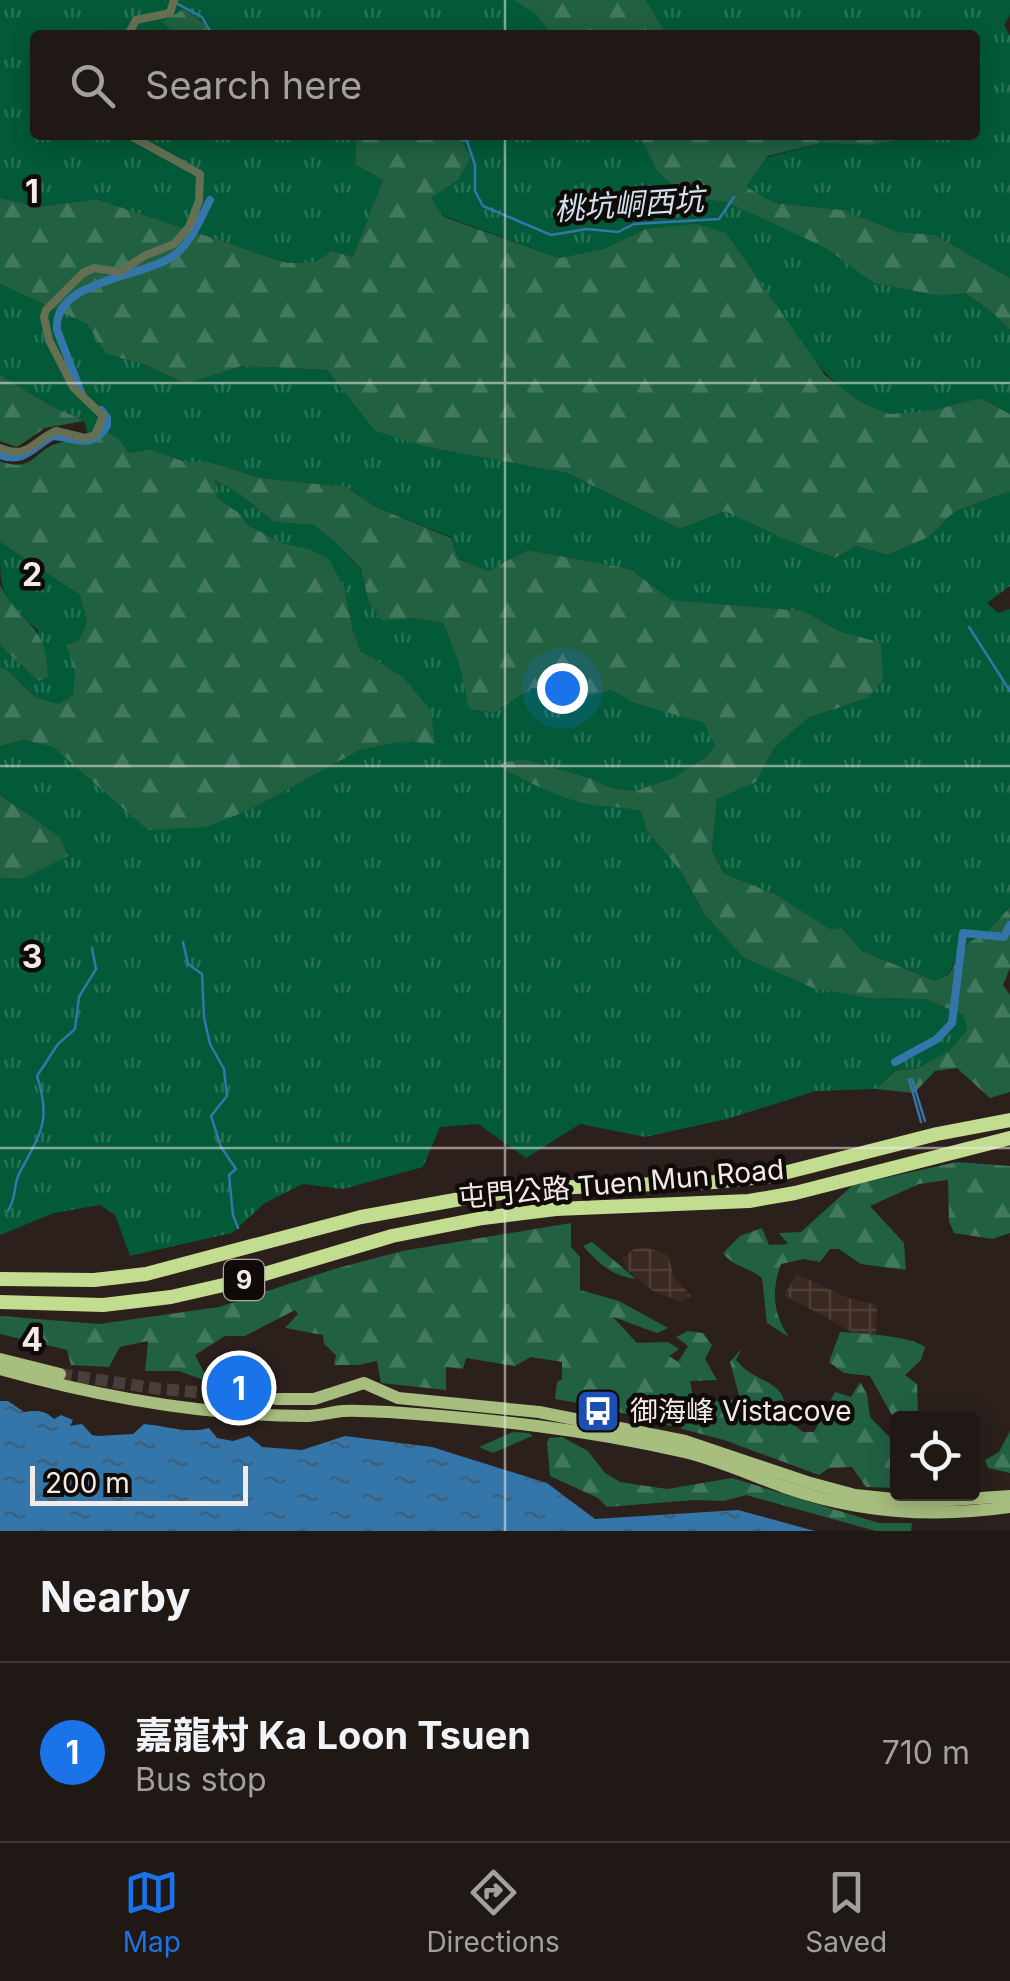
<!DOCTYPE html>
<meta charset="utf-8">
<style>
:root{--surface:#201814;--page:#2d2522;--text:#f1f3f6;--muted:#a2a0a0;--line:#3d3734;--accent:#1a73e8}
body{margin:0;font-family:Inter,"Noto Sans TC",sans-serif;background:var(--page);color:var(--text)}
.controls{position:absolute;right:30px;bottom:30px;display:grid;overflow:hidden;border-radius:10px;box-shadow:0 5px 25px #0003}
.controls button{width:90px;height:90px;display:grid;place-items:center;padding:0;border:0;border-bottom:2px solid var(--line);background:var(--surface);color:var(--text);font:50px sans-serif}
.scale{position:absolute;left:30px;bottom:25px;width:218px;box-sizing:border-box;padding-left:10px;border:5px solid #f3ebe7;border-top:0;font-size:28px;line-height:35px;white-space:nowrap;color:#f3ebe7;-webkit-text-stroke:8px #100b09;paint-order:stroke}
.you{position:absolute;left:562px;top:688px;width:35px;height:35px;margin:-25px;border:8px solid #fff;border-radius:50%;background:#1a73e8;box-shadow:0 0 0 15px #1a73e833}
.badge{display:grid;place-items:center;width:65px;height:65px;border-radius:50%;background:var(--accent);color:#fff;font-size:32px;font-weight:700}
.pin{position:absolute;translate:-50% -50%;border:5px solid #fff;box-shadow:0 2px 10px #0006}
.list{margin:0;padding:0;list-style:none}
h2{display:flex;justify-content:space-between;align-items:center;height:130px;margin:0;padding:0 40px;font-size:42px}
h2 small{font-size:32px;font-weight:400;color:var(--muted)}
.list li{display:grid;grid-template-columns:65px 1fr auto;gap:30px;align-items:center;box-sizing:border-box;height:180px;padding:0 40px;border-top:2px solid var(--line)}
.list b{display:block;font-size:38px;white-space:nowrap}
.list p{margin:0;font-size:32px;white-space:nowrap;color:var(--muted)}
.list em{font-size:32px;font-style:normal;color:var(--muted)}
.icon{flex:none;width:55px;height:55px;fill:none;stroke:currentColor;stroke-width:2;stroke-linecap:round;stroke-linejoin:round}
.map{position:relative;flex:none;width:1010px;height:1531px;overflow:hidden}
.search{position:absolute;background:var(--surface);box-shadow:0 5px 25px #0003;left:30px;right:30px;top:30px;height:110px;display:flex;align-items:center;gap:25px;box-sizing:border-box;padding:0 35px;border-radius:10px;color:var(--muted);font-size:38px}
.sheet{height:310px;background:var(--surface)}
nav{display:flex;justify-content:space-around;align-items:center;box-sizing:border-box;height:140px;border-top:2px solid var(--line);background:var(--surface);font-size:28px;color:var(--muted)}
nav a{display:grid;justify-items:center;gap:5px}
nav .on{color:var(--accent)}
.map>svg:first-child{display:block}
.industrial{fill:url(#industrial-grid)}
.grass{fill:url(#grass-tufts)}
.forest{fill:url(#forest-firs)}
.water{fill:url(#water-ripples)}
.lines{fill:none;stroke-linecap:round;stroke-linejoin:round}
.stream{stroke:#3476a9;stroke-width:2.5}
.canal{stroke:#3476a9;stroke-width:8}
.primary-tunnel{stroke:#493e3a;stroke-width:12;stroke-dasharray:12 6;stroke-linecap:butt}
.street{stroke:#657052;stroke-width:8}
.primary{stroke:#a8be7f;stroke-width:12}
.highway{stroke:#c2dd90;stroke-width:14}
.grid{fill:none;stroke:#f3ebe7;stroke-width:2.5;stroke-opacity:0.55}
.labels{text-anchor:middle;stroke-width:9;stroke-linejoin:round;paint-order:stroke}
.shield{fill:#100b09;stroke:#afa8a4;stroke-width:2.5}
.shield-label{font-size:25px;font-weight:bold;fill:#f3ebe7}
.street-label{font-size:28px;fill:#f3ebe7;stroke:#100b09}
.poi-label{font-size:28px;fill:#f3ebe7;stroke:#100b09;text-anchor:start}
.water-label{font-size:30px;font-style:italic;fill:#d1e2f0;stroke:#100b09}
.grid-label{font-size:32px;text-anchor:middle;font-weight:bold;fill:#f3ebe7;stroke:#100b09;stroke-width:9;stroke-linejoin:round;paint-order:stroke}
</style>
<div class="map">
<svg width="1010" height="1531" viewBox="0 0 1010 1531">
<defs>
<pattern id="industrial-grid" width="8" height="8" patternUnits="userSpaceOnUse" patternTransform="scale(2.5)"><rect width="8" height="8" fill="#3a2921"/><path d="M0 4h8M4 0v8" fill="none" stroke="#4d3e36"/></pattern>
<pattern id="grass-tufts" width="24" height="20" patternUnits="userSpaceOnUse" patternTransform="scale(2.5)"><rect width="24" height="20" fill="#025a38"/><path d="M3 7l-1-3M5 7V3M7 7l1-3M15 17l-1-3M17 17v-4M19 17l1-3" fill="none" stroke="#277255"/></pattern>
<pattern id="forest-firs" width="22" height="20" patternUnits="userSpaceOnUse" patternTransform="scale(2.5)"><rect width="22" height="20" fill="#216142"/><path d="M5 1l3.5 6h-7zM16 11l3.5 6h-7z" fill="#42785d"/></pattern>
<pattern id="water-ripples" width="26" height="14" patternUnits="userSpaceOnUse" patternTransform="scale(2.5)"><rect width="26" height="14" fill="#3476a9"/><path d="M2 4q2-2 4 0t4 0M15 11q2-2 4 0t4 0" fill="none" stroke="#3d607c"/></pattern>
</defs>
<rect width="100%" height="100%" fill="#2b201b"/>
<g class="industrial">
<polygon points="647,1248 668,1255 674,1277 691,1296 683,1302 654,1292 628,1270 622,1258 634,1249"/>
<polygon points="797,1274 848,1298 877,1305 876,1334 869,1341 784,1295"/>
</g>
<g class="grass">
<polygon points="0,0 514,0 536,15 553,35 237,35 215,31 184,9 171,31 177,35 35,35 35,135 355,135 356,165 383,180 353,257 332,251 315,262 287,263 96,199 38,207 0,198"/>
<polygon points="646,0 1010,0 1010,15 1004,25 1010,36 1010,278 935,235 898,232 843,210 775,203 745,187 768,157 821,143 872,145 924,135 975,135 975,35 667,35"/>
<path d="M457,135H639L657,171L685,197L726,202L829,249L873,283L940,296L965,293L993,313L1010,330V414L980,398C952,405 918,418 888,414C828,404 758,282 726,233L646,229L603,249L559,258L444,216L430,198L458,180L470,158Z"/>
<polygon points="0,284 87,324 106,354 146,365 186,384 242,366 327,370 375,431 427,447 567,473 680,529 725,511 783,539 835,558 856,546 887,555 929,537 954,512 1010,491 1010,586 987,603 998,613 1010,609 1010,907 986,933 968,943 947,975 935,981 862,951 842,928 829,930 777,895 723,873 712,851 717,799 756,782 774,748 808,718 868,698 880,643 839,631 804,611 672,600 630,569 528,550 488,571 458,559 451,537 376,507 346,487 261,478 209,462 185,462 150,449 129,453 120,440 90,441 84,421 48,404 0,375"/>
<polygon points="214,480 241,495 274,522 314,525 335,542 361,570 368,600 382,621 415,618 443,623 460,666 470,709 494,713 532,688 561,691 582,698 611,690 634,703 704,722 715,746 707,756 673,778 636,791 611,788 590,778 522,759 497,765 602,806 615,804 642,811 647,831 680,870 705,915 744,958 814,988 868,998 926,999 963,1015 967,1030 949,1051 918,1068 894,1071 876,1089 816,1091 727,1119 645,1137 580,1124 526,1158 478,1124 440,1127 423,1167 343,1189 303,1184 265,1203 232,1233 130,1256 115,1215 100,1205 54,1213 0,1235 0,878 22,879 59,836 0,795 0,746 24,740 53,747 149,830 251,809 360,750 405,741 402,676 360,651 352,627 345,590 309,549 282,543 249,526 239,513 217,498"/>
<path d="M0,542L80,595L87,622L79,640L73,695L58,705L36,698L7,670L0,667V645L38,681V630C0,596 0,593 0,542Z"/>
</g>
<g class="forest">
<polygon points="514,0 646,0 667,35 553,35 536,15"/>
<polygon points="184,9 215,31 237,35 177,35 162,22"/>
<polygon points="355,135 457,135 471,157 458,180 431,198 444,217 559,258 603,249 646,229 697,224 726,233 825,375 860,402 889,414 931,411 980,398 1010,414 1010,491 954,512 929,537 887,555 856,546 835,558 783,539 725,511 680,529 567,473 427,447 375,431 327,370 242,366 186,384 146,365 106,354 87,324 0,284 0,198 38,207 96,199 287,263 315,262 332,251 353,257 383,180 356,165"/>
<polygon points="639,135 924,135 872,145 821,143 768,156 746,187 775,203 843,210 898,232 935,235 1010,278 1010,330 993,313 965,293 940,296 873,283 828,249 726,202 685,197 657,171"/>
<polygon points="0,375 48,404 84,421 45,428 17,447 0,441"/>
<path d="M107,432L120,440L129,453L150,449L185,462H209L261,478L346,487L376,507L451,538L458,559L488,571L528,550L630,569L672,600L804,611L839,631L881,643L883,679L868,698L808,718L774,748L756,782L717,799L712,851L723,873L777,895L829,929L842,928L862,951L935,981L948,975L968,943L986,933L1010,907V968L1003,985L1010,995V1092L990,1098L957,1068L935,1071L914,1093L876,1089L895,1071L918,1068L949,1051L967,1030L963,1015L926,999L868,998L813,988L744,958L705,915L680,870L647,831L641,811C627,808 616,807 602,806C570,804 523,780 496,764L522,759L590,778L611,788L636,791L673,778L707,756L715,746L704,723L634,703L611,690L582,698L561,691L532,688L494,713L469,709L460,666L443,623L415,618L382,621L368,600L361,569L335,542L314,525L274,522L241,495L215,480L217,498L239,513L249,526L282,543L309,549L329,559L345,590L352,627L360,651L402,676L431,711L435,744L405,741L360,750L251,809L207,827L148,830L53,747L24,740L0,746V667L7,670L36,698L59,704L73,695L75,671L66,645L79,640L87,622L80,595L0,542V461C34,474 34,449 59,443C78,438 90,442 107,432Z"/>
<path d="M0,585C22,627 47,622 48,677L38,681L0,645Z"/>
<polygon points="0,795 59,836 68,856 22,879 0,878"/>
<path d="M957,1162L1010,1166V1233L992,1239L954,1233L949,1221L948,1180L919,1184L870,1206L904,1243L906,1270L861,1264L839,1249H830L820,1262L804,1259L781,1264C771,1291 773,1314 789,1337L767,1323L762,1278C749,1267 733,1267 723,1253L740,1236L762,1228L769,1245L788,1244L779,1233L801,1232L853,1185Z"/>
<path d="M571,1223V1247L580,1257V1290L619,1301L668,1328L657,1333L613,1317L637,1343L668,1342L679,1349L669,1356L678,1362L688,1346L676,1337L688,1331L703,1333L712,1345L705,1359L717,1380L690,1381L694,1403L740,1399L730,1362L742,1348L736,1360C758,1387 788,1376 786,1419L803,1432H814L835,1392L851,1397L860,1382L867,1394L870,1417L897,1445V1488L866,1487L852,1467L829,1468L819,1475L724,1440L596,1406L555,1399L557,1382L562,1379V1362L531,1357L515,1366L466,1358L463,1369L446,1367V1390L381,1383L377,1361L358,1365H334L336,1355L324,1344L323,1335L285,1328L298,1314L295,1310L245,1336H225L195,1355L209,1382L179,1371H145L148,1341L120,1347L109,1367L71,1365L67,1350L0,1334V1316L99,1324L219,1307L334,1269L402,1251Z"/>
<path d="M592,1242L636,1279C612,1276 598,1263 583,1246Z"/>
<path d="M840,1332C862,1333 910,1336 925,1347L921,1360L905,1375L917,1384L918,1413L923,1418H898L897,1424L870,1376L844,1373L829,1362Z"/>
<polygon points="1010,1431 1010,1473 988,1468 985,1460 999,1452"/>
<polygon points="513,1432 529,1433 532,1436 493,1453 479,1447"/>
<polygon points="562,1437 588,1451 605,1473 620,1482 667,1489 732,1478 879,1523 912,1523 911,1531 876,1531 746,1495 724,1501 694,1500 607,1507 598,1498 550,1476 547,1443 549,1438"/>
</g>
<path class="water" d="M0,1401H8L24,1412C37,1410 45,1410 54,1419L61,1415L73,1420L70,1426L82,1424L92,1435L98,1436L133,1434L144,1424C166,1426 189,1434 209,1428L217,1438L233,1441L249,1436L262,1447L302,1450L345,1436L432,1447L547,1483L595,1519L738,1510L815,1531H0Z"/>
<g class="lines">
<g class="stream">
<polyline points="178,4 202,17 212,35"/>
<polyline points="455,135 454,138 467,141 475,165 475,191 483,206 551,235 587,229 618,232 634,224 719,219 734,197"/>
<polyline points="969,627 1010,691"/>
<polyline points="183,942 188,964 202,974 204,1017 210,1044 224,1069 227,1096 211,1116 221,1147 236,1169 229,1175 233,1215 238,1228"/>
<polyline points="909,1079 921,1122"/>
<polyline points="912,1079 925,1121"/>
<path d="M8,1211C17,1196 13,1187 19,1174C40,1133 52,1123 37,1076L58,1044L75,1029L79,997L96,969L92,948"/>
</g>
<g class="canal">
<path d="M82,395L57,330C53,281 138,278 170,258C191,245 199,221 210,200"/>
<path d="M0,455C25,464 34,446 53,436C76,438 92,450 107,426V418L101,410"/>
<polyline points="895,1062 937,1039 952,1023 963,933 1004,937 1010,925"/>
</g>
<polyline class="primary-tunnel" points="60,1374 160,1389 276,1399"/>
<g class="street">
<polyline points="128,35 136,20 170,13 174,0"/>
<path d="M0,448C29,460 32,441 56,431L85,438L95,435L103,416L73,387L49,340L44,317L46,310L83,273L94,268L120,272L144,256L174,244L189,227L199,201L200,174L129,135"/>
</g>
<g class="primary">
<polyline points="0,1359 60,1374"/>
<path d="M0,1369C99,1397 202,1415 305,1416C318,1416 331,1412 343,1411C357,1410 374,1412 389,1412C489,1419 586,1429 684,1452C718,1460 751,1475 784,1487C858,1513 933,1518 1010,1507"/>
<polyline points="276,1399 314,1399 364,1383 398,1398 539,1412 685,1441 807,1482 855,1495 923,1502 1010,1496"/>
</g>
<g class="highway">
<polyline points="0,1279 94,1280 146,1274 361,1217 477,1196 547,1188 714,1182 772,1176 937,1134 1010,1120"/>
<polyline points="0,1302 103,1305 171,1297 241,1281 392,1236 483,1218 556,1209 749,1201 795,1193 1010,1138"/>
</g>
</g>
<path class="grid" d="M505,0V35M505,135V1531M0,383H1010M0,766H1010M0,1148H1010"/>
<defs>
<symbol id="bus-square" viewBox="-11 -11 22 22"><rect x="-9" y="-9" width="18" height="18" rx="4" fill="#1a4fb4" stroke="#100b09"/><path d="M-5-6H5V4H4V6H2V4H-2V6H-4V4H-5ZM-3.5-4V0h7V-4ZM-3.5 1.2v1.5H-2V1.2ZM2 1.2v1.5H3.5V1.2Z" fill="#fff"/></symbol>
</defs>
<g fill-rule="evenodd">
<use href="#bus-square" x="573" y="1386" width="50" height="50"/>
</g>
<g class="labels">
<rect class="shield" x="224" y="1260" width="40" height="40" rx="8"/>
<g class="shield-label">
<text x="244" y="1289">9</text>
</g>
<g class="street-label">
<text transform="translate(621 1183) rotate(-5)" y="10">屯門公路 Tuen Mun Road</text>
</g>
<g class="poi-label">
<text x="630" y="1421">御海峰 Vistacove</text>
</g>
<g class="water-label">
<text transform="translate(629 205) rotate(-4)" y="10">桃坑峒西坑</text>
</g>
</g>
<g class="grid-label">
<text x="32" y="203">1</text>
<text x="32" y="586">2</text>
<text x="32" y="968">3</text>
<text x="32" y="1351">4</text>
</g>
</svg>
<div class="controls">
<button><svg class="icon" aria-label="locate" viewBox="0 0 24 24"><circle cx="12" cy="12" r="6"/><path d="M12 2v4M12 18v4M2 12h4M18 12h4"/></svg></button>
</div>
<div class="scale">200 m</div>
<div class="you"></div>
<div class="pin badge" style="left:239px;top:1388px">1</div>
<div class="search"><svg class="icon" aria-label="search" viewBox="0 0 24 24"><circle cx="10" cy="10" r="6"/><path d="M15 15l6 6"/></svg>Search here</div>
</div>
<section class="sheet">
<h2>Nearby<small></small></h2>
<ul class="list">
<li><span class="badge">1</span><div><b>嘉龍村 Ka Loon Tsuen</b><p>Bus stop</p></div><em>710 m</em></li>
</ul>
</section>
<nav>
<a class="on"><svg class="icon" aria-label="map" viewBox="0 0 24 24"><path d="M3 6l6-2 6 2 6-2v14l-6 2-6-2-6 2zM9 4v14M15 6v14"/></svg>Map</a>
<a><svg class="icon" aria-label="directions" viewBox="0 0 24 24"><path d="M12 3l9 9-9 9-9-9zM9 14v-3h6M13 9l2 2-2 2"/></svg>Directions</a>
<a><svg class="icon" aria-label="saved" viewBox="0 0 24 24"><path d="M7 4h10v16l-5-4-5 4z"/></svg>Saved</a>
</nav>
